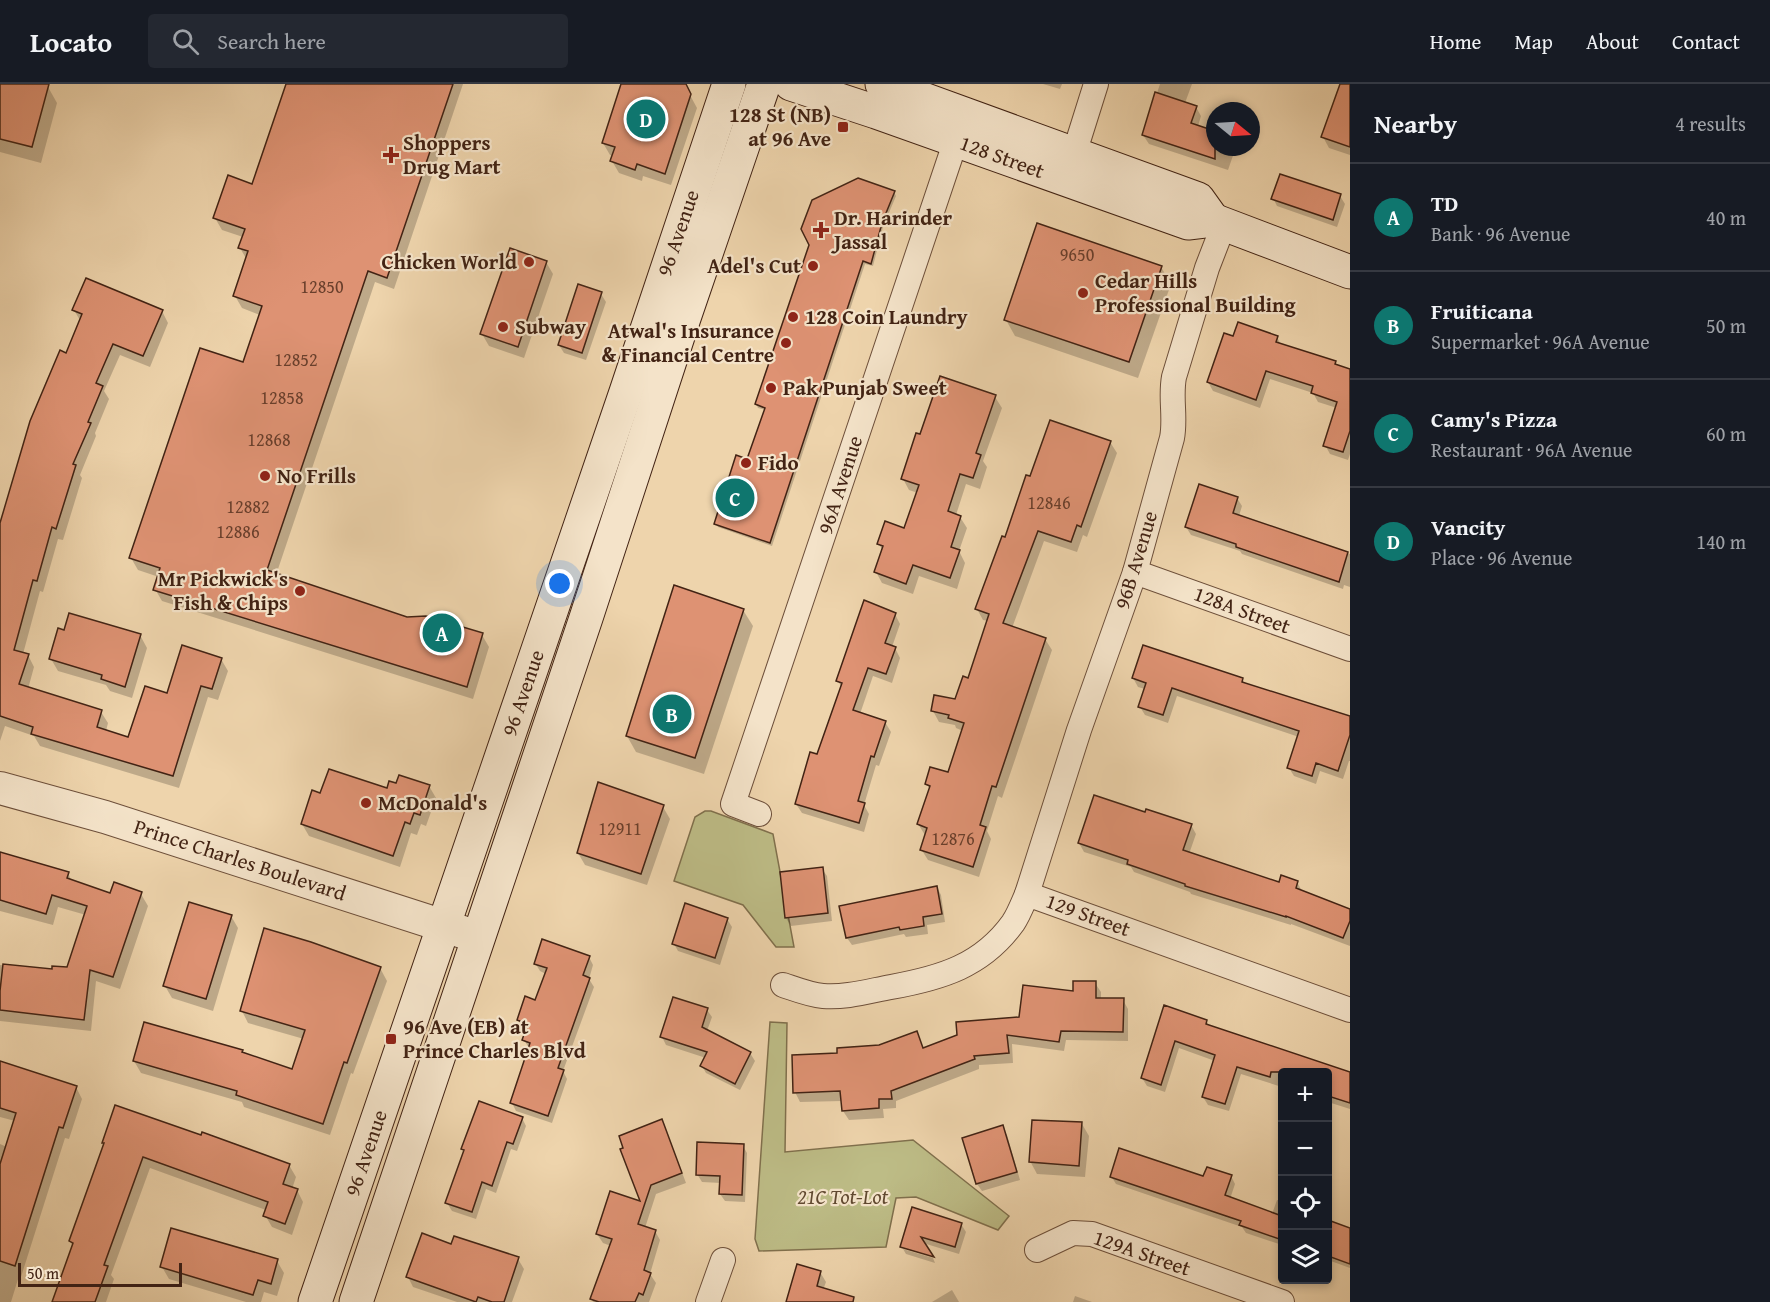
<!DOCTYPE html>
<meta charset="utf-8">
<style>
:root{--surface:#171b24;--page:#242831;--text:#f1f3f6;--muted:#9ea1a6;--line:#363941;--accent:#0f766e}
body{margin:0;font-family:"Gentium Book Plus",serif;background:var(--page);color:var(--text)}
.controls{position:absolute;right:18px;bottom:18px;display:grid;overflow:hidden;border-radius:6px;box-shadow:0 3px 9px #0003}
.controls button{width:54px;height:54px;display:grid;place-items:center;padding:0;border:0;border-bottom:2px solid var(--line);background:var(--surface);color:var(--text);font:30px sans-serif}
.compass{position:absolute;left:1206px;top:18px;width:54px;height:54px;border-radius:50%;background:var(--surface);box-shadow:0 3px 9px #0003;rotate:108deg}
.scale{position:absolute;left:18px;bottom:15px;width:164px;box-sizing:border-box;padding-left:6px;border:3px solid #422314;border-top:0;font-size:16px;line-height:21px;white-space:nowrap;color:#422314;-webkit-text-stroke:4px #f4e3c9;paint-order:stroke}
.you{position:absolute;left:560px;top:500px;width:21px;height:21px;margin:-15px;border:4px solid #fff;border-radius:50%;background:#1a73e8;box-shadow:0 0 0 9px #1a73e833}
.badge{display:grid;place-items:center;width:39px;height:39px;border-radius:50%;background:var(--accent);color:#fff;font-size:20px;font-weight:700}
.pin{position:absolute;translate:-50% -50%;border:3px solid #fff;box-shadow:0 2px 6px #0006}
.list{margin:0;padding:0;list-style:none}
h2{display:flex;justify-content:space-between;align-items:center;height:78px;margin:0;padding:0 24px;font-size:26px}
h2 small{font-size:20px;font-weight:400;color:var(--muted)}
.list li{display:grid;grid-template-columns:39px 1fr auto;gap:18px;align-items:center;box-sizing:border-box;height:108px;padding:0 24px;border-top:2px solid var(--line)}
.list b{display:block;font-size:22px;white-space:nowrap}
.list p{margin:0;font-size:20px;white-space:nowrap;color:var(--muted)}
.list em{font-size:20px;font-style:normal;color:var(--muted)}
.icon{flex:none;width:33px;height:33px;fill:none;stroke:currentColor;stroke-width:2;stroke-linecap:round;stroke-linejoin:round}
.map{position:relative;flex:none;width:1350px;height:1218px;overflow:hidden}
header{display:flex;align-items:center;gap:36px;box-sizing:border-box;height:84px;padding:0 30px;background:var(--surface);border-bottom:2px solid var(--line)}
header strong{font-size:28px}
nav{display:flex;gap:33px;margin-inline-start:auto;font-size:21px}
.search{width:420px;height:54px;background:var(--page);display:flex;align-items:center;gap:15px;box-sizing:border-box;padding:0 21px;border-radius:6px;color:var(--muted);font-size:22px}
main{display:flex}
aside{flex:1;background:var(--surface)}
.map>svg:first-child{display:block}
.green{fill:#bdbc86;stroke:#80704d;stroke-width:1.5}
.shadow{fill:#0003}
.building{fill:#de9273;stroke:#422314;stroke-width:1.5}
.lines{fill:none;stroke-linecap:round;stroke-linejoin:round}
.minor-casing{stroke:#6d4f3a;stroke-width:26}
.tertiary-casing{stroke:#6d4f3a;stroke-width:34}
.secondary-casing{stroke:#422314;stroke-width:35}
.minor{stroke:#f4e3c9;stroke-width:24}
.tertiary{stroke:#f4e3c9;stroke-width:32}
.secondary{stroke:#f4e3c9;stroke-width:33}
.poi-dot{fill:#8f2418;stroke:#f4e3c9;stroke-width:2}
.labels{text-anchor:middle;stroke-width:4.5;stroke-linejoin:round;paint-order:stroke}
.number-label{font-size:18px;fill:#693f2c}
.poi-label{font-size:21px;font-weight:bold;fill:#422314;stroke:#f4e3c9;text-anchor:start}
.street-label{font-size:21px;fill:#422314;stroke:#f4e3c9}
.park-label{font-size:21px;font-style:italic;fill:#614930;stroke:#f4e3c9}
</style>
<header>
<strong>Locato</strong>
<div class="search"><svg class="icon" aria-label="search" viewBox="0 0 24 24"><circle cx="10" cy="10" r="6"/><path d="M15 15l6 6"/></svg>Search here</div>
<nav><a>Home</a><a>Map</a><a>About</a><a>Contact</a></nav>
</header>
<main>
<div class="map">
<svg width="1350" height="1218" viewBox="0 0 1350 1218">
<rect width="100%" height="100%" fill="#eed4ac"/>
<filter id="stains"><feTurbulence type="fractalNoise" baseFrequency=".00333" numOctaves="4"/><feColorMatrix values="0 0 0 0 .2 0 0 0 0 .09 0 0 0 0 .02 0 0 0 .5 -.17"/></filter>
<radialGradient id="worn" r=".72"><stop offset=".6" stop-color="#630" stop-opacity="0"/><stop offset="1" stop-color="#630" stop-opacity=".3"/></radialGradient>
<g class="green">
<polygon points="705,727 711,727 773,750 794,863 776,863 743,821 674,797 695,733"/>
<polygon points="770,938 787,939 785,1068 913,1056 1009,1132 998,1146 916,1113 896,1114 886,1163 759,1167 755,1155"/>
</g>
<g class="shadow">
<polygon points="0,0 37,0 48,3 57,19 41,79 0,68"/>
<polygon points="288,0 463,0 394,205 375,198 276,491 406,535 482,551 489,563 473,615 162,517 155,505 159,493 138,486 131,474 244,280 260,231 242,224 235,212 247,176 240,164 243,153 222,146 215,134 253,101"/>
<polygon points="623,0 684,0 697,24 671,101 643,92 642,97 619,89 612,77 614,72 610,71 603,59"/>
<polygon points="1043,0 1062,0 1060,5"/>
<polygon points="1160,0 1192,0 1185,19 1196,23 1201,32 1198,42 1215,48 1215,63 1236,63 1228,86 1149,60 1143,51"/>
<polygon points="1341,0 1350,0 1350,71 1329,64 1323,53"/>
<polygon points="894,108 896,112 883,143 873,182 865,180 772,462 718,443 716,440 748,377 766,326 758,324 756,320"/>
<polygon points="1340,112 1345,120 1337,143 1277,122 1273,114"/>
<polygon points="546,178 553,190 524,274 489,262 482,250"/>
<polygon points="1161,183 1171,200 1138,294 1015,252 1006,236"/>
<polygon points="601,210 606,218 586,276 564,269 559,261"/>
<polygon points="74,226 162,227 168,239 150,283 120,271 104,307 109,315 95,349 96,352 80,391 82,394 63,456 58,455 43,508 40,507 23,570 28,571 34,583 28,605 101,628 108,639 106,647 129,655 168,611 221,575 228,587 218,616 208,613 179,704 40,662 34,652 5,642 0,657 0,445 81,238"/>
<polygon points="1277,253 1281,261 1335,279 1338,283 1350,287 1350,370 1348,376 1330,370 1325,361 1337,324 1318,318 1313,309 1270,295 1260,324 1213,307 1208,298 1234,254"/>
<polygon points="995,313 1002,324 983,377 987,383 980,405 966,400 956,431 960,433 967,444 959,467 965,479 957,505 919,492 913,510 882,499 876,488 883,467 879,460 905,446 918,409 909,406 903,395 921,352"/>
<polygon points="1110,358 1117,369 1087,453 1083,451 1077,468 1044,457 1012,544 1045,555 1052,566 1002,714 998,712 987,747 991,755 979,793 928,776 921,765 925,751 918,740 930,706 927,700 949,690 963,647 956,644 955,641 939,638 933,627 956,617 969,596 988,537 983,536 977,525 1031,394"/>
<polygon points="1237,414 1242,422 1239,432 1350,470 1350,503 1344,501 1343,505 1242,470 1240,467 1191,451 1186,443"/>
<polygon points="743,526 753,542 704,690 636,668 627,652"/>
<polygon points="895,530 900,540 892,563 895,564 900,574 892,599 873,592 860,630 885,638 891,648 879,682 876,681 864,721 869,730 864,748 802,729 796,720 818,672 842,604 838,597"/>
<polygon points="140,551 147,564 132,614 110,607 106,601 58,587 51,575"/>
<polygon points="1133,594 1242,595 1245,600 1350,633 1350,677 1349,677 1343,695 1320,687 1316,700 1294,692 1289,684 1299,653 1177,612 1168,639 1145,631 1140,623 1145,605 1138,603"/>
<polygon points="429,702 436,714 426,742 421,740 417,751 411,749 400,783 309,752 302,740 321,711"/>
<polygon points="663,723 670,735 647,801 585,781 578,769"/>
<polygon points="1146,730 1191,741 1196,750 1189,770 1280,800 1297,798 1302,807 1350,826 1350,862 1291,840 1291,841 1191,810 1190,808 1134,788 1131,783 1084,768 1079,759"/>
<polygon points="0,770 68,789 72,798 111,811 141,810 148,822 120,905 96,897 91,947 0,937 0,881 53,887 68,885 86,831 58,823 53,841 0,827"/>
<polygon points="822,785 827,792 832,837 791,842 786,834"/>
<polygon points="937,803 941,811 945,838 927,841 928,850 906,853 904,850 852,861 847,854"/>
<polygon points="231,832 238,844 213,927 172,914 165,902"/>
<polygon points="727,835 732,843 720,881 678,867 674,860"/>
<polygon points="589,873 593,881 589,895 594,903 563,987 567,995 552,1039 516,1027 512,1019 529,964 524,956 528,946 523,944 518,936 536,918 546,890 540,887 535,879"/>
<polygon points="380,884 387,897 353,990 351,989 330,1051 244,1023 242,1018 141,989 134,977 242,967 244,970 293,987 304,955 248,939 242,927"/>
<polygon points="1095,899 1101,908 1101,916 1123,916 1128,925 1128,957 1066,956 1064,967 1012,960 1013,979 979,981 979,985 896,1017 896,1024 883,1025 884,1034 849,1036 843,1027 842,1017 800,1018 795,1008 839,971 879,963 916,949 924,965 1020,935"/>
<polygon points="1165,923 1206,937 1210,943 1350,991 1350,1025 1328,1018 1328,988 1282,988 1282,1003 1241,990 1229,1027 1208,1021 1203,1013 1215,977 1179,964 1165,1008 1147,1002 1142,994"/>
<polygon points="707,926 712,933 707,947 750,969 755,977 740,1006 706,989 702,982 706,974 666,961 662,953"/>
<polygon points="0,979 76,1003 82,1015 69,1055 65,1054 21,1193 19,1192 11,1218 0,1218 0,1060 7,1063 15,1037 0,1033"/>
<polygon points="522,1034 526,1042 517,1067 511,1065 496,1109 486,1105 476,1135 452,1127 447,1119 465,1068 463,1065"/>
<polygon points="1082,1040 1089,1052 1085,1093 1037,1090 1030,1077"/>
<polygon points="1002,1043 1007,1051 1020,1096 982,1107 977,1100 964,1055"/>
<polygon points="666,1046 686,1099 656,1110 645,1144 655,1147 660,1156 650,1190 656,1199 649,1218 593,1218 592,1215 611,1162 603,1159 597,1150 642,1119"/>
<polygon points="103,1058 289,1081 296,1093 292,1105 297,1106 303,1118 292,1151 272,1143 265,1131 266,1126 150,1084 111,1191 114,1195 106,1218 53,1218 73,1162 70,1157 105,1061"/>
<polygon points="743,1062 747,1069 745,1118 725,1117 720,1110 721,1099 702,1098 697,1090"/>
<polygon points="1111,1092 1204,1094 1231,1092 1235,1100 1230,1115 1272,1130 1277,1116 1282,1117 1282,1161 1246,1149 1242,1143 1116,1100"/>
<polygon points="913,1125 961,1140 966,1148 959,1170 923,1159 902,1162"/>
<polygon points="1328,1138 1350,1145 1350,1184 1328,1176"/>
<polygon points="452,1162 518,1175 524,1185 512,1218 457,1218 413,1203 408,1193"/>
<polygon points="903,1165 933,1174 935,1179 906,1170"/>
<polygon points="277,1177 284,1189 277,1212 264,1208 261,1218 246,1218 169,1195 162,1183"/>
<polygon points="820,1188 826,1198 823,1206 834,1218 787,1218"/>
<polygon points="952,1206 959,1218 932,1218"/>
<polygon points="1075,1212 1092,1218 1073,1218"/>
</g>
<g class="building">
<polygon points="0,0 49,0 32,63 0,55"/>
<polygon points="286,0 453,0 387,194 368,187 267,486 407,533 426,532 483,549 467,603 153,506 160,484 129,474 200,264 243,278 262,222 233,212 248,167 238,164 245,145 213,134 228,91 252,100"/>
<polygon points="621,0 686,0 691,10 665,90 637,80 635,86 610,77 615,63 602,59"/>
<polygon points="1340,0 1350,0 1350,63 1321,53"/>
<polygon points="1155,8 1197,22 1191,39 1215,47 1215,75 1142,51"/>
<polygon points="1280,90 1341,110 1333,136 1271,115"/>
<polygon points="858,94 895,107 882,139 871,180 863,177 770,459 714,440 736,371 747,375 765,324 755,320 809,161 801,145 812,116"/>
<polygon points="1037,139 1162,182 1129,278 1004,236"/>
<polygon points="510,164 547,177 518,263 480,250"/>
<polygon points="86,194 163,226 143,272 113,260 96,299 103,302 88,338 91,339 73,380 76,381 56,445 52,443 37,497 33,496 14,566 29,570 19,600 102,626 97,643 128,653 145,602 167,609 182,561 222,574 212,605 201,602 173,692 31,650 33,643 0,632 0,439 30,337 60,266 66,269 82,230 72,226"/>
<polygon points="578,200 602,208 582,269 558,261"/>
<polygon points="1238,238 1278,252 1276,258 1336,277 1335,280 1350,285 1350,347 1343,368 1323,362 1337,318 1311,309 1313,302 1266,287 1256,316 1207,298 1224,249 1233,252"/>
<polygon points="940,292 996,311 976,369 981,371 973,394 960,390 948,427 961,432 951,463 960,466 950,494 913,481 906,500 874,488 883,462 877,460 885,437 904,444 919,401 901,395 916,349 920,350"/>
<polygon points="1050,336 1111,357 1081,443 1077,441 1071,458 1038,447 1003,539 1046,554 996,703 992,702 980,741 986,743 973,783 920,766 927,744 917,740 930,702 925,700 930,683 948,688 964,639 948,634 949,631 931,627 934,611 955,615 963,592 968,594 989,530 975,525 1002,452 1005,453 1026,391 1030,392"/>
<polygon points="1199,400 1238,413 1233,429 1348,468 1339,498 1236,463 1236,460 1185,443"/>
<polygon points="674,501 744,525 695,674 626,652"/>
<polygon points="864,516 896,529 885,559 896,563 886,590 868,584 853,626 886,637 874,673 871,672 858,717 865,719 859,739 795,720 810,668 817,670 842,599 836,597"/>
<polygon points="69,529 141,550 125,603 101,595 102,591 49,575 58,544 64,546"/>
<polygon points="1143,561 1243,594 1242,598 1350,632 1350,651 1338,687 1316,679 1312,692 1287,684 1299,647 1172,604 1163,631 1138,623 1146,599 1132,594"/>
<polygon points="329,685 387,704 389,697 396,699 399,691 430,701 420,731 414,729 410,740 405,738 393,772 301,740 312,706 320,709"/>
<polygon points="598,698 664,721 641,790 577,769"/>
<polygon points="1094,711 1145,728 1146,725 1192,740 1183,766 1279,798 1281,791 1298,797 1296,804 1350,825 1350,837 1343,854 1286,832 1286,833 1185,802 1185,800 1127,780 1128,776 1078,759"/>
<polygon points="0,768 69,788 67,794 110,809 114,798 142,808 113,893 90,886 84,936 0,926 0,907 3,880 52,885 52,882 67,883 87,822 52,811 46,830 0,816"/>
<polygon points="823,783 828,829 785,834 780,788"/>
<polygon points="937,802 942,830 923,833 924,842 900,846 899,843 846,854 839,822"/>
<polygon points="189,818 232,831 206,915 163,902"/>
<polygon points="685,819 728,834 715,874 672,860"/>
<polygon points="264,844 311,858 381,883 347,979 344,978 323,1040 236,1011 237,1007 133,977 144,938 243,966 242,968 292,985 305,946 240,927"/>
<polygon points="542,855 590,872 583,891 590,894 558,984 564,986 548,1032 510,1019 530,959 522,956 528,940 517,936 525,912 535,916 547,884 534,880"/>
<polygon points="1073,897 1096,897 1096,914 1124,914 1123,948 1061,947 1059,958 1007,951 1009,969 974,972 975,975 891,1007 892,1015 879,1015 879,1024 842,1027 840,1007 793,1009 792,971 837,969 837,964 879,961 917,947 923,964 957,951 956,938 1019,933 1023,901 1073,907"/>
<polygon points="673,913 708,924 702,943 751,968 735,1000 700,982 707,968 660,953"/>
<polygon points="1164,921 1207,936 1206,940 1350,988 1350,1019 1328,1012 1328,988 1271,988 1270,993 1237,983 1225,1020 1202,1013 1215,971 1175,957 1161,1001 1141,994"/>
<polygon points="0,977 77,1002 63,1044 59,1043 15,1182 0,1177 0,1080 16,1029 0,1024"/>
<polygon points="479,1017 523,1033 513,1060 507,1058 492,1102 482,1098 472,1128 445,1119 464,1066 461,1065"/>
<polygon points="115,1021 201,1051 202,1048 290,1080 283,1100 298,1105 285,1140 263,1132 268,1118 143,1073 104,1181 108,1182 95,1218 52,1218 73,1159 69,1157 104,1059 102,1059"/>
<polygon points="662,1035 682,1089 651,1101 638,1140 656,1146 644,1186 651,1189 643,1211 639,1209 635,1218 599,1218 590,1215 612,1155 596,1150 610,1107 640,1117 620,1065 623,1064 619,1052"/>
<polygon points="1032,1036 1082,1038 1079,1082 1029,1078"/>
<polygon points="1003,1041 1017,1088 976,1100 962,1054"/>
<polygon points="697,1058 744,1060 742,1111 719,1110 720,1092 696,1091"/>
<polygon points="1119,1064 1203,1092 1207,1083 1232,1091 1225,1111 1282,1132 1282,1156 1239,1141 1241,1137 1110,1093"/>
<polygon points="912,1123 962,1139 955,1163 921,1153 934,1173 900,1163"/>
<polygon points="1328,1136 1350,1144 1350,1180 1328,1172"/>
<polygon points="171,1144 278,1175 271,1200 258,1196 253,1211 160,1183"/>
<polygon points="422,1149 451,1160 454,1152 519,1173 504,1218 492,1218 478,1213 476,1218 406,1193"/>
<polygon points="797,1180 821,1187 817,1202 854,1213 853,1218 786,1218"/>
</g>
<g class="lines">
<defs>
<g id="minor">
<polyline points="1074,70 1096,0"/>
<polyline points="1135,488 1350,565"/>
<polyline points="759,730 733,720 956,56"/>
<path d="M1027,810L1079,646L1135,488L1172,354C1176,333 1170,314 1174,293L1207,184L1224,140"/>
<path d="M783,901C795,905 810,911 823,912C845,914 869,907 891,903C941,894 982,882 1013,839C1019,830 1023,819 1027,810L1350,926"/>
<polyline points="1037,1166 1073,1149 1092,1150 1282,1218"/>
<polyline points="708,1218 723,1176"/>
</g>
<polyline id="tertiary" points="0,704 105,733 478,853"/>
<g id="secondary">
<polyline points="791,0 876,28 1188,139 1213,136 1350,188"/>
<polyline points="882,0 1198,115 1213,136"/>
<polyline points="315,1218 626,308 729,0"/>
<polyline points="356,1218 586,534 684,234 764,0"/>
</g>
</defs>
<use href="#minor" class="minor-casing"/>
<use href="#tertiary" class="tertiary-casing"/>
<use href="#secondary" class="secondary-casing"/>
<use href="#minor" class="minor"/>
<use href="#tertiary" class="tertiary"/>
<use href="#secondary" class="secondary"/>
</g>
<g class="poi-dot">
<rect x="837" y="37" width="12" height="12" rx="3"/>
<path d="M388 62h6v6h6v6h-6v6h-6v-6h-6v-6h6z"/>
<path d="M818 137h6v6h6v6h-6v6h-6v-6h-6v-6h6z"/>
<circle cx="529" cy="178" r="6"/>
<circle cx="813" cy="182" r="6"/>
<circle cx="1083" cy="209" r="6"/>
<circle cx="793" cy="233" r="6"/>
<circle cx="503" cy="243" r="6"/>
<circle cx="786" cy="259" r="6"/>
<circle cx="771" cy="304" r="6"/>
<circle cx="746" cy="379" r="6"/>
<circle cx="265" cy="392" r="6"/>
<circle cx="300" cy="507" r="6"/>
<circle cx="366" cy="719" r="6"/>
<rect x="385" y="949" width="12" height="12" rx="3"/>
</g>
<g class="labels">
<g class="number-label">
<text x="1077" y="177">9650</text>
<text x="322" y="209">12850</text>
<text x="296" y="282">12852</text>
<text x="282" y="320">12858</text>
<text x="269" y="362">12868</text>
<text x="1049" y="425">12846</text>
<text x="248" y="429">12882</text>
<text x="238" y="454">12886</text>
<text x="620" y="751">12911</text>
<text x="953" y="761">12876</text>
</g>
<g class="poi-label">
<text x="831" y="38" text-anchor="end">128 St (NB)<tspan x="831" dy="24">at 96 Ave</tspan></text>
<text x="403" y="66">Shoppers<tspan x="403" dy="24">Drug Mart</tspan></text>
<text x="834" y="141">Dr. Harinder<tspan x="834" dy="24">Jassal</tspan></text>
<text x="517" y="185" text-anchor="end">Chicken World</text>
<text x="801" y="189" text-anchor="end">Adel's Cut</text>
<text x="1095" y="204">Cedar Hills<tspan x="1095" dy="24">Professional Building</tspan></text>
<text x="805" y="240">128 Coin Laundry</text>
<text x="515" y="250">Subway</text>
<text x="774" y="254" text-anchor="end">Atwal's Insurance<tspan x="774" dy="24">&amp; Financial Centre</tspan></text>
<text x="783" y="311">Pak Punjab Sweet</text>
<text x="758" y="386">Fido</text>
<text x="277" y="399">No Frills</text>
<text x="288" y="502" text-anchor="end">Mr Pickwick's<tspan x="288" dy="24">Fish &amp; Chips</tspan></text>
<text x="378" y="726">McDonald's</text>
<text x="403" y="950">96 Ave (EB) at<tspan x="403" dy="24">Prince Charles Blvd</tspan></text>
</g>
<g class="street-label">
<text transform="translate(1002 73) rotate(20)" y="7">128 Street</text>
<text transform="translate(678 149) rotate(-71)" y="7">96 Avenue</text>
<text transform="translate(840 401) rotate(-72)" y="7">96A Avenue</text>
<text transform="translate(1136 476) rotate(-73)" y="7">96B Avenue</text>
<text transform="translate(1242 526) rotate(20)" y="7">128A Street</text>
<text transform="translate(523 609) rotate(-71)" y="7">96 Avenue</text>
<text transform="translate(240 776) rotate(18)" y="7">Prince Charles Boulevard</text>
<text transform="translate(1088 831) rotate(20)" y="7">129 Street</text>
<text transform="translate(366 1069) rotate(-71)" y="7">96 Avenue</text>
<text transform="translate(1142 1169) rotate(19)" y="7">129A Street</text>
</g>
<g class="park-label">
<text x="843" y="1120">21C Tot-Lot</text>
</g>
</g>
<rect width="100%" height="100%" filter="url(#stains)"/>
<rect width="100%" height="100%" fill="url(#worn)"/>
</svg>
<div class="controls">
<button>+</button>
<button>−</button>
<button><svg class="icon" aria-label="locate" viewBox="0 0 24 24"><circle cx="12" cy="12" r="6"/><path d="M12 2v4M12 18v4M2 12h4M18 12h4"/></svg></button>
<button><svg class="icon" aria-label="layers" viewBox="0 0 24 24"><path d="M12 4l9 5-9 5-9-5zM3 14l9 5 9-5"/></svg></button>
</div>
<svg class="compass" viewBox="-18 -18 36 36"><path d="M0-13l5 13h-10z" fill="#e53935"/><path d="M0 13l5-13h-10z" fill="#9ea1a6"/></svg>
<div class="scale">50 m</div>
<div class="you"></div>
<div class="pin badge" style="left:442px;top:549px">A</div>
<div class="pin badge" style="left:672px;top:630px">B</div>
<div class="pin badge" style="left:735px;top:414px">C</div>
<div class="pin badge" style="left:646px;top:35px">D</div>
</div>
<aside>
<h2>Nearby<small>4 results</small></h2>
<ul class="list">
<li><span class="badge">A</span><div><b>TD</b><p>Bank · 96 Avenue</p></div><em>40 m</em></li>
<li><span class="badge">B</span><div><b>Fruiticana</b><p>Supermarket · 96A Avenue</p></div><em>50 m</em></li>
<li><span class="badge">C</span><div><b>Camy's Pizza</b><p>Restaurant · 96A Avenue</p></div><em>60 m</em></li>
<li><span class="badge">D</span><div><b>Vancity</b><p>Place · 96 Avenue</p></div><em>140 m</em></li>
</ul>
</aside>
</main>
